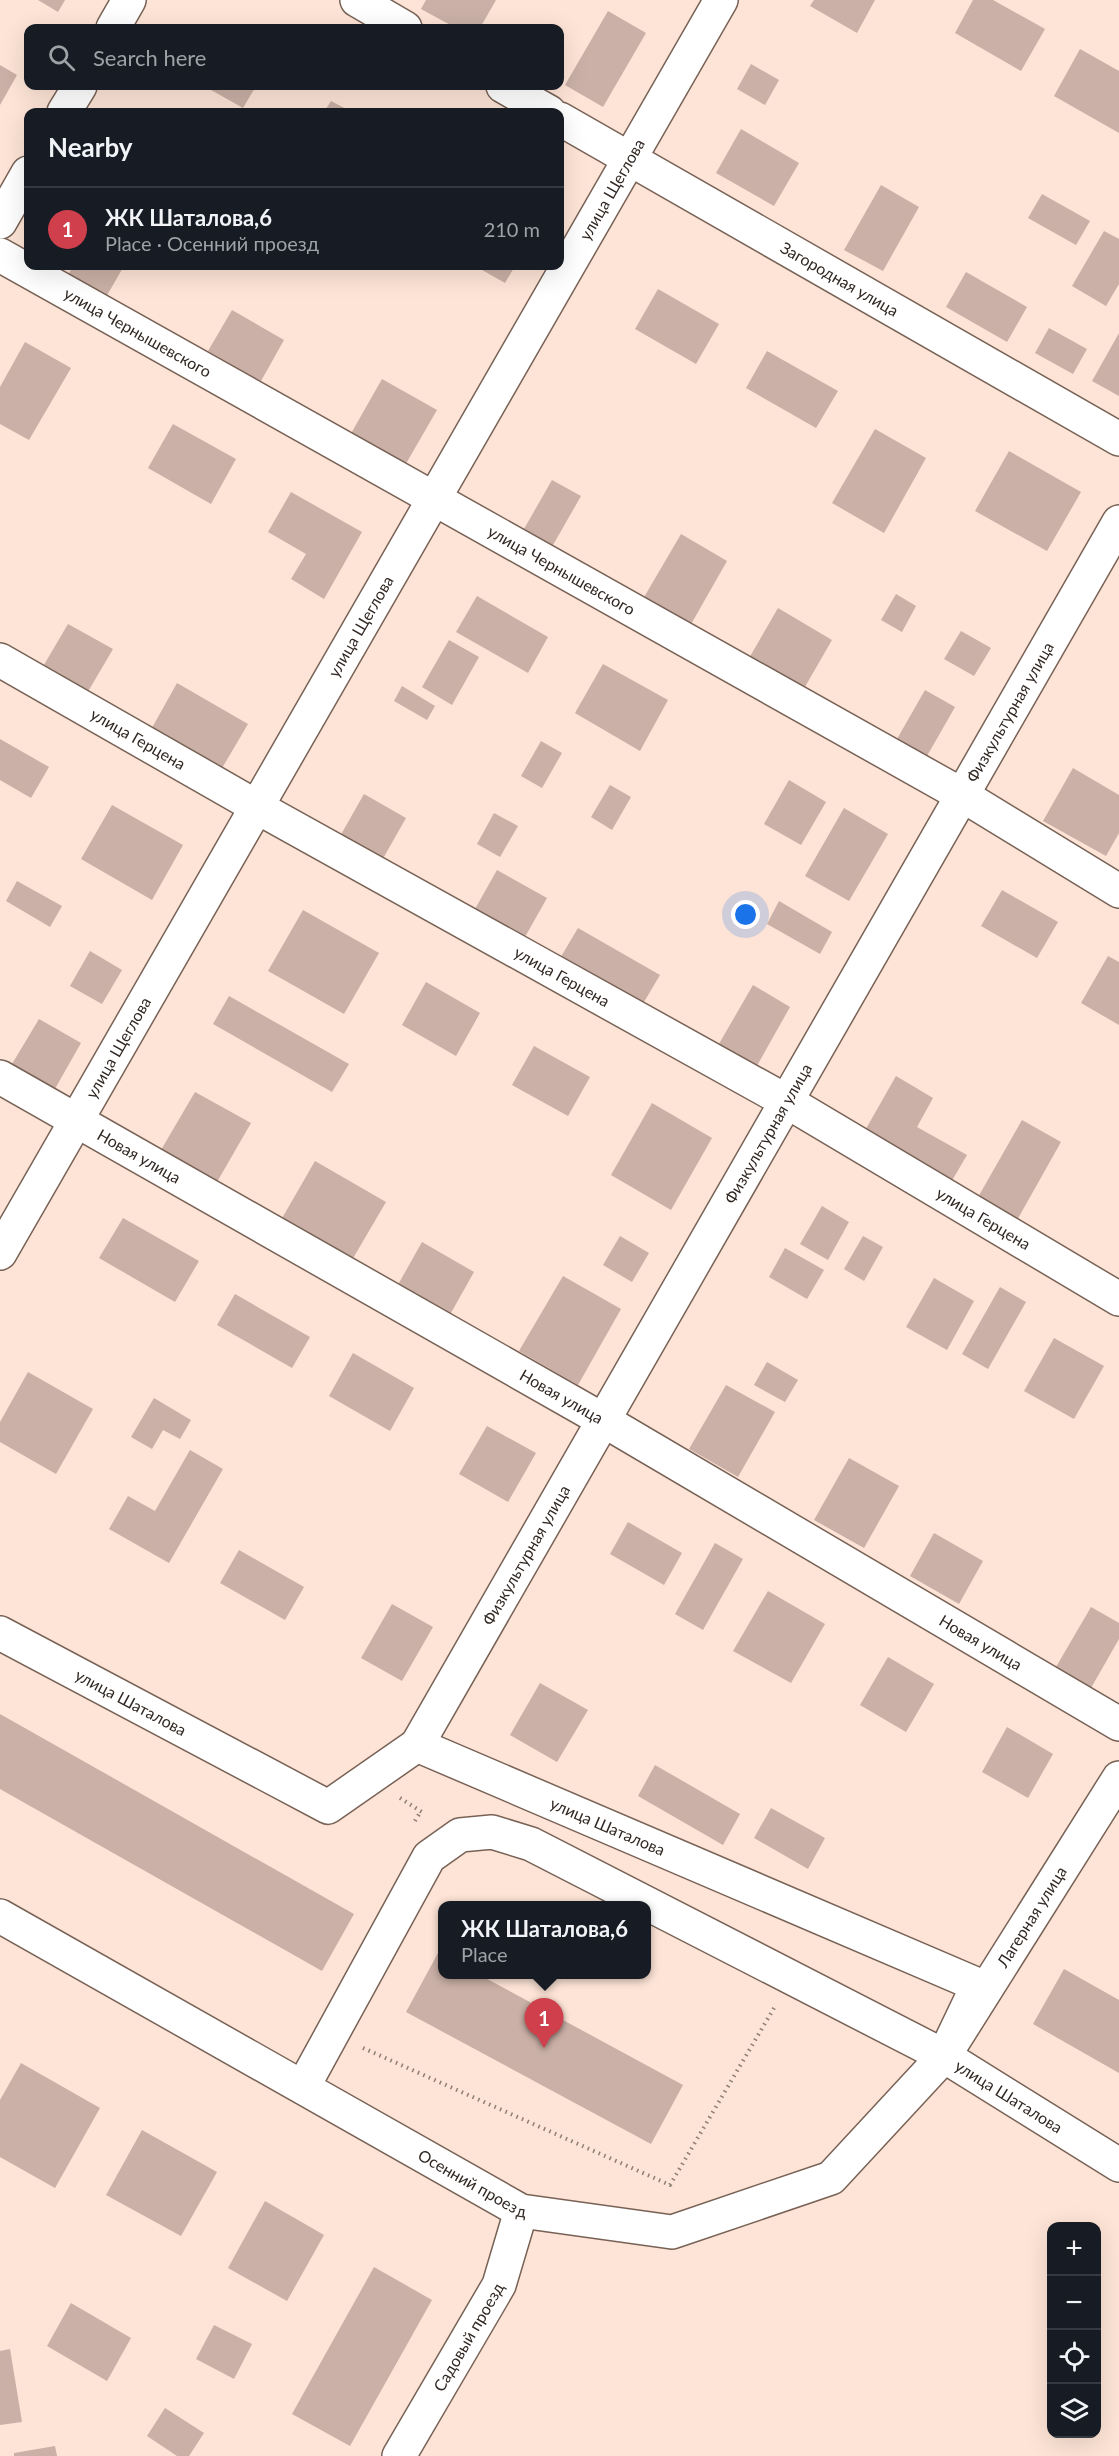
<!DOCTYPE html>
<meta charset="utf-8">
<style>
:root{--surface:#171b24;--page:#242831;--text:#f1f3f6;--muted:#9ea1a6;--line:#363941;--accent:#cf3f4c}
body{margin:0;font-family:Lato,sans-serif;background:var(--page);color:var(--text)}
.controls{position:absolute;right:18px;bottom:18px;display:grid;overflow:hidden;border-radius:12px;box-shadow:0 6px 24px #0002}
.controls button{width:54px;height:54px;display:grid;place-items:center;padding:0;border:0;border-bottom:2px solid var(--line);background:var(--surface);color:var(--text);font:30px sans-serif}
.you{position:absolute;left:746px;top:915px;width:21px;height:21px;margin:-15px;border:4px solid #fff;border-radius:50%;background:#1a73e8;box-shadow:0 0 0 9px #1a73e833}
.badge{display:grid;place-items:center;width:39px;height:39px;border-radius:50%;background:var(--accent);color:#fff;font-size:20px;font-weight:700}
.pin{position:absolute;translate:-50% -50px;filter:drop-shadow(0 2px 3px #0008)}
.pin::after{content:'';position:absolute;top:32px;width:21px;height:18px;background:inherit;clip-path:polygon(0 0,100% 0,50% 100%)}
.popup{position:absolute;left:438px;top:1901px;width:213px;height:78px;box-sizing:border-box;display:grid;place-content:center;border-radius:12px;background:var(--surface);filter:drop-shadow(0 2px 4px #0005);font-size:20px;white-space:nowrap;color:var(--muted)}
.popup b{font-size:22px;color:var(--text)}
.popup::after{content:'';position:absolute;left:50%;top:100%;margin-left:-12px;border:12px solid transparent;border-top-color:var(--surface)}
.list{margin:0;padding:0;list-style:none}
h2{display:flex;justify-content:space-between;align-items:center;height:78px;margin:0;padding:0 24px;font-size:26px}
h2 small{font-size:20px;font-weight:400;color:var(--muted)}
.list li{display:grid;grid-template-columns:39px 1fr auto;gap:18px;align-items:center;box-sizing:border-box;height:84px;padding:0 24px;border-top:2px solid var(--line)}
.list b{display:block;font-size:22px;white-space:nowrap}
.list p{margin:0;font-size:20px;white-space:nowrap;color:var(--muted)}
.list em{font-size:20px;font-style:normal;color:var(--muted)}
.icon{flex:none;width:33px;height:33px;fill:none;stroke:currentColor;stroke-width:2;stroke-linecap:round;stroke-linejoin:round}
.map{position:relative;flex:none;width:1119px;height:2456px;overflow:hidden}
.search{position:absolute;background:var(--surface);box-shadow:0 6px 24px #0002;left:24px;top:24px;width:540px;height:66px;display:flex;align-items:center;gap:15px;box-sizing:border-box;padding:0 21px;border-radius:12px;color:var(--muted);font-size:22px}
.panel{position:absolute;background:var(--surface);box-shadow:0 6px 24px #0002;left:24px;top:108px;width:540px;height:162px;border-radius:12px}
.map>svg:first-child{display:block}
.building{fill:#cab0a6}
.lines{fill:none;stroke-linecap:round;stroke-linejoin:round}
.minor-casing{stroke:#786256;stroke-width:36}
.path{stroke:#8e7e75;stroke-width:4;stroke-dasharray:1.5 4.5;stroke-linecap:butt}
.minor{stroke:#fff;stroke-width:33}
.labels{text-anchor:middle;stroke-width:5;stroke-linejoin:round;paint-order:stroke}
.street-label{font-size:16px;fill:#312823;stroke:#fde4d6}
</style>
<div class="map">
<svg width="1119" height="2456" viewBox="0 0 1119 2456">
<rect width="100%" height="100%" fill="#fde4d6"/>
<g class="building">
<polygon points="38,0 65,0 58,12"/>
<polygon points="426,0 496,0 480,28 456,28 421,9"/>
<polygon points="814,0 875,0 857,33 810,6"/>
<polygon points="973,0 993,0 1045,29 1021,71 955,33"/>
<polygon points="608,11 646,33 603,107 565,85"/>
<polygon points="1080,49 1119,71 1119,133 1054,96"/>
<polygon points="751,64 779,80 765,105 737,89"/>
<polygon points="0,65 17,75 0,105"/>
<polygon points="204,86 256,86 243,108"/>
<polygon points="331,101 352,112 324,112"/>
<polygon points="741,129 799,163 774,206 716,173"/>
<polygon points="881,185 919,207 883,271 844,250"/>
<polygon points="1042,194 1090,221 1076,245 1028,218"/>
<polygon points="1104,231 1119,239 1119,284 1106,306 1072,286"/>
<polygon points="73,266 124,266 106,297 68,275"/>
<polygon points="475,266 515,266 505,283"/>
<polygon points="966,272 1027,307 1007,342 946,307"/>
<polygon points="658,289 719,324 696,364 635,329"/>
<polygon points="232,310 284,340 261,381 208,351"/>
<polygon points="1049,328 1087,349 1073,374 1035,353"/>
<polygon points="1119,333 1119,396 1092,381"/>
<polygon points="25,342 71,368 29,440 0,424 0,387"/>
<polygon points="767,351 838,391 816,428 746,388"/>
<polygon points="382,379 437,410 404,467 349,437"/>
<polygon points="173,424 236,459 211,504 148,468"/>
<polygon points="875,429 926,458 884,533 832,503"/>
<polygon points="1009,451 1081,492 1047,551 975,511"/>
<polygon points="552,480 581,496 553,545 524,529"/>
<polygon points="291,492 362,532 324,599 291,579 306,554 268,532"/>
<polygon points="681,534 727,561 690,626 643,599"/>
<polygon points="896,594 916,606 902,632 881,620"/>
<polygon points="477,596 548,637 528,673 456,632"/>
<polygon points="778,608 832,640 802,692 748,660"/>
<polygon points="68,624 113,649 86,695 41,670"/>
<polygon points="961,631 991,648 974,676 944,659"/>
<polygon points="449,640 479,657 452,705 422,687"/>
<polygon points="603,664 668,700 640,751 575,713"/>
<polygon points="177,683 248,724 218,775 148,735"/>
<polygon points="402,686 435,706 427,720 394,701"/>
<polygon points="925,690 955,707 923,763 893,746"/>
<polygon points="0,739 49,767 31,798 0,780"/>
<polygon points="541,741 562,753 542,788 521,776"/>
<polygon points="1073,768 1119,795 1119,833 1106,856 1043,821"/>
<polygon points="789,780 826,802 801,845 764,824"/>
<polygon points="610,785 631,797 612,830 591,817"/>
<polygon points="364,794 406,818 381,862 339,838"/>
<polygon points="112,805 183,845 152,900 81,859"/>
<polygon points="844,808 888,834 849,901 805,876"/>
<polygon points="494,813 518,826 500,857 477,844"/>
<polygon points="497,870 547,898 521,944 471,916"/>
<polygon points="17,881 62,906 50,927 6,901"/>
<polygon points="1002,890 1058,922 1037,958 981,926"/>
<polygon points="779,901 832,932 820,954 767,924"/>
<polygon points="303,910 379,953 344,1014 268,971"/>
<polygon points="578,928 660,975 641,1007 559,960"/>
<polygon points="90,951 122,970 102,1004 70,986"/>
<polygon points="1108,956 1119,962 1119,1025 1081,1003"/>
<polygon points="426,982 480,1013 456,1056 402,1025"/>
<polygon points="753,985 790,1007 754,1071 716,1049"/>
<polygon points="229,996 349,1064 332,1092 213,1024"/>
<polygon points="39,1019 81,1043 52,1094 9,1069"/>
<polygon points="534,1046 590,1077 568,1116 512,1085"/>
<polygon points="896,1076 933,1098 917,1127 967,1155 950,1184 863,1134"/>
<polygon points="195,1092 251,1123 217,1182 161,1150"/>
<polygon points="652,1103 712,1138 671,1210 611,1175"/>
<polygon points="1022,1120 1061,1142 1016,1222 977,1199"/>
<polygon points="315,1161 386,1202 352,1260 281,1220"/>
<polygon points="822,1206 849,1222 828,1260 800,1244"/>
<polygon points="123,1218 199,1261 175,1302 99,1258"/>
<polygon points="620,1236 649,1253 632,1282 603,1265"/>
<polygon points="863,1236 883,1247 864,1281 844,1269"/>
<polygon points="422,1242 474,1272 447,1320 395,1290"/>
<polygon points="785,1248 824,1270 807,1299 769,1277"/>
<polygon points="563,1276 621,1309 578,1385 519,1351"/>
<polygon points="934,1278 974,1301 947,1350 906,1327"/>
<polygon points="1000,1287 1026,1302 988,1369 962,1354"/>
<polygon points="235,1294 310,1337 292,1368 217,1325"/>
<polygon points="1054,1338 1104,1366 1074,1419 1024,1391"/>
<polygon points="353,1353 414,1388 390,1431 329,1396"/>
<polygon points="767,1362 798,1380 785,1402 754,1385"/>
<polygon points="28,1372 93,1409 56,1474 0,1442 0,1422"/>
<polygon points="726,1385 775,1412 738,1477 689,1449"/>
<polygon points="154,1398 191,1420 180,1439 163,1430 152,1449 131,1437"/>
<polygon points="487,1426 536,1453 508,1502 459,1474"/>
<polygon points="190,1450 223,1469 169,1563 109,1529 128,1496 155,1511"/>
<polygon points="849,1458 899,1486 864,1548 814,1520"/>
<polygon points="628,1522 682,1553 664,1585 610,1554"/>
<polygon points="934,1533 983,1561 959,1604 910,1576"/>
<polygon points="715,1543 743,1559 703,1630 675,1614"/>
<polygon points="239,1550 304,1587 285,1620 220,1583"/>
<polygon points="768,1591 825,1624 791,1683 733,1651"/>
<polygon points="392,1604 433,1627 402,1681 361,1658"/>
<polygon points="1091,1607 1119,1623 1119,1639 1091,1688 1056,1667"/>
<polygon points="888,1657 934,1684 906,1732 860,1705"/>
<polygon points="540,1683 588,1710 557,1762 510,1735"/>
<polygon points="0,1714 354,1914 322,1971 0,1789"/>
<polygon points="1007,1727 1053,1754 1028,1798 982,1772"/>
<polygon points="655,1765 740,1814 723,1845 638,1796"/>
<polygon points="771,1808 825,1838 808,1869 754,1838"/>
<polygon points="438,1953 442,1955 442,1974 478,1974 683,2085 651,2144 406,2012"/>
<polygon points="1064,1969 1119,2000 1119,2073 1033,2024"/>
<polygon points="21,2063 100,2108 55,2188 0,2157 0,2100"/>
<polygon points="142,2130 217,2172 181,2236 106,2195"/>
<polygon points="265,2201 324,2235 287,2301 228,2268"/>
<polygon points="374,2267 432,2300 350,2446 292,2414"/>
<polygon points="71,2303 131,2338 107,2381 47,2346"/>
<polygon points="214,2325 252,2344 234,2379 196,2359"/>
<polygon points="10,2349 22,2422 0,2425 0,2351"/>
<polygon points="165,2408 204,2433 189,2456 177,2456 147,2436"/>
<polygon points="55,2446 57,2456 14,2456 14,2453"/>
</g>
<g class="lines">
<defs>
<g id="minor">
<polyline points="357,0 405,28"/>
<polyline points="113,28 129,0"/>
<polyline points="503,86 549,112"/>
<polyline points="64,112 80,86"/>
<path id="s1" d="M560,119L1119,439"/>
<polyline points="0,222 28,173"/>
<path id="s2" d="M0,255L962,795L1119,891"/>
<path id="s3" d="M0,660L257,807L786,1101L1119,1299"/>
<path id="s4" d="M0,1077L603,1420L1119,1724"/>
<path id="s5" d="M0,1253L721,0"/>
<path id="s6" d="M0,1633L328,1807L417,1745L978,1985L944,2056L1119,2165"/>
<path id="s7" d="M417,1745L1119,522"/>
<path id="s8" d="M0,1916L521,2211L672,2232L831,2178L944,2056L1119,1778"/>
<polyline points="303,2087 429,1857 460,1835 492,1832 531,1844 944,2056"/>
<path id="s9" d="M399,2456L499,2285L521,2211"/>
</g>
</defs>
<use href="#minor" class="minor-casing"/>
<g class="path">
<polyline points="400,1798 422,1812"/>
<polyline points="415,1821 421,1811"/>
<polyline points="363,2048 670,2185 774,2008"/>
</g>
<use href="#minor" class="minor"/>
</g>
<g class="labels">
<g class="street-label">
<text dy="6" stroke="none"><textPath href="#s5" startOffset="1227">улица Щеглова</textPath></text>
<text dy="6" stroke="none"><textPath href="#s1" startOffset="322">Загородная улица</textPath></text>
<text dy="6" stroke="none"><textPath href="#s2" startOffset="158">улица Чернышевского</textPath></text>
<text dy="6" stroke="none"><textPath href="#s2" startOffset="644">улица Чернышевского</textPath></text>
<text dy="6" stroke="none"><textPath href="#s5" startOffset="723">улица Щеглова</textPath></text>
<text dy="6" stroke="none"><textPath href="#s7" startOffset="1191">Физкультурная улица</textPath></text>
<text dy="6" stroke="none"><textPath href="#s3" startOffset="159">улица Герцена</textPath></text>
<text dy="6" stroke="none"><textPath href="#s3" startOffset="645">улица Герцена</textPath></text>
<text dy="6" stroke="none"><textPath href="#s5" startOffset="237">улица Щеглова</textPath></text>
<text dy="6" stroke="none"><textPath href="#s7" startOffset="705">Физкультурная улица</textPath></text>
<text dy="6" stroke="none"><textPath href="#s4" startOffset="160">Новая улица</textPath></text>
<text dy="6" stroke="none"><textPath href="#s3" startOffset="1131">улица Герцена</textPath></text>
<text dy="6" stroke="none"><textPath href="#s4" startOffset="646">Новая улица</textPath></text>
<text dy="6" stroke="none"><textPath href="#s7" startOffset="219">Физкультурная улица</textPath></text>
<text dy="6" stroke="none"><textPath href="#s4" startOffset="1132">Новая улица</textPath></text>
<text dy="6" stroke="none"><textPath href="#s6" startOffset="148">улица Шаталова</textPath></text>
<text dy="6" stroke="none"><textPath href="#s6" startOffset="687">улица Шаталова</textPath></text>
<text dy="6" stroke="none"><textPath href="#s8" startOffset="1250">Лагерная улица</textPath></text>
<text dy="6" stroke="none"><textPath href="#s6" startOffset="1245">улица Шаталова</textPath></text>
<text dy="6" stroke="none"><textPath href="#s8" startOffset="543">Осенний проезд</textPath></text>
<text dy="6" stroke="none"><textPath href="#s9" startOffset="138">Садовый проезд</textPath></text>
</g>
</g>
</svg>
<div class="controls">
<button>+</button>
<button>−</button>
<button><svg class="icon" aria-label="locate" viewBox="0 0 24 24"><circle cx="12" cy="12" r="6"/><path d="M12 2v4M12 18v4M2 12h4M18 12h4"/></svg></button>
<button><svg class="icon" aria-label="layers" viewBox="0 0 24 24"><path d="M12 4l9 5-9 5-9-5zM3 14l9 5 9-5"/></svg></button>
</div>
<div class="you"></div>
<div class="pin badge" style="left:544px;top:2048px">1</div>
<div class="popup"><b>ЖК Шаталова,6</b>Place</div>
<div class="search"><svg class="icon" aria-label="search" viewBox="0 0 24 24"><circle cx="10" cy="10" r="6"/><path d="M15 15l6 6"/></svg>Search here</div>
<section class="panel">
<h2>Nearby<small></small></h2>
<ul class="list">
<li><span class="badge">1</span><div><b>ЖК Шаталова,6</b><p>Place · Осенний проезд</p></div><em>210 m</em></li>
</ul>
</section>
</div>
